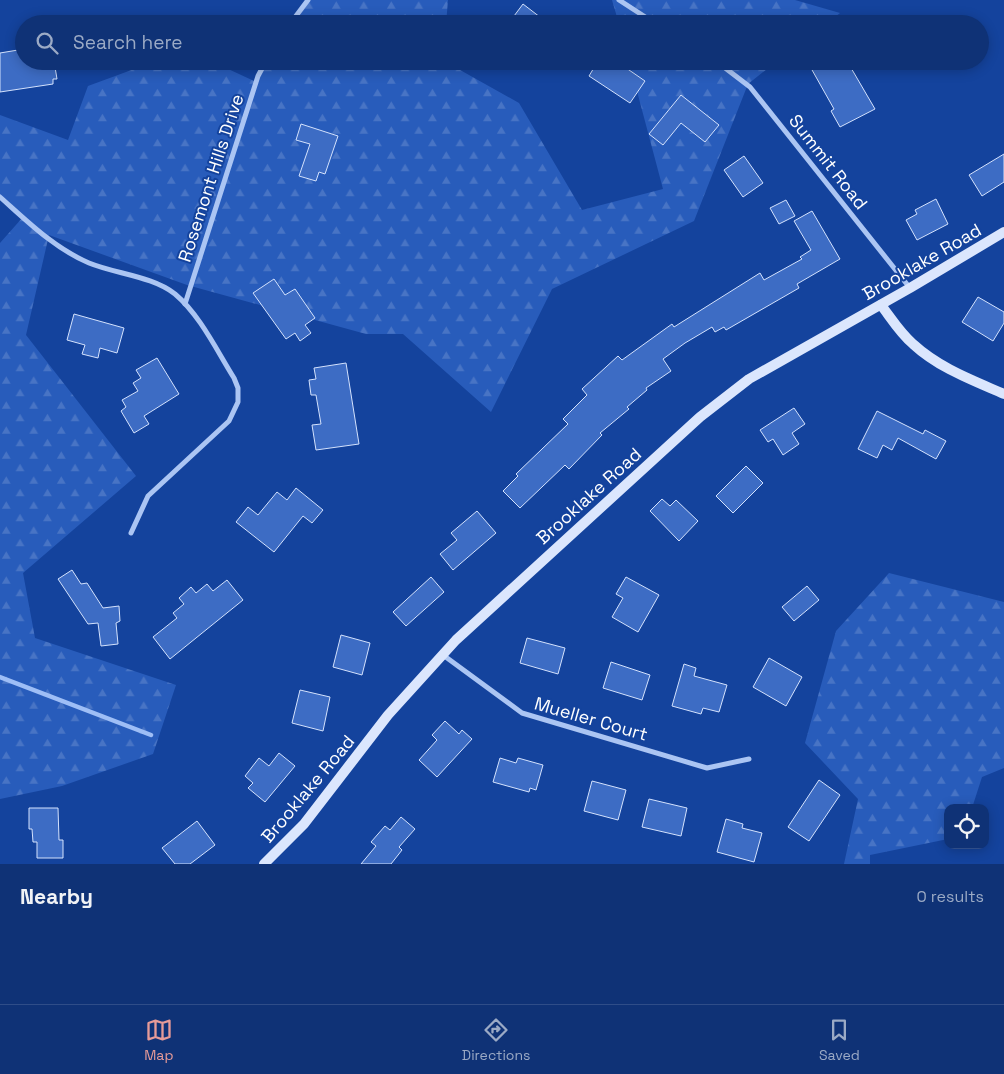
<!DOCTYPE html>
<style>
:root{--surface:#0f3276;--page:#183a7b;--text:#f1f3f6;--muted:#9baac5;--line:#2f4d88;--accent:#e69b98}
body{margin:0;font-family:"Space Grotesk",sans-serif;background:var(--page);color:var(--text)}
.controls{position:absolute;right:15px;bottom:15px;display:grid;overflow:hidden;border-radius:10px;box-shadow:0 2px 12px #0003}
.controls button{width:45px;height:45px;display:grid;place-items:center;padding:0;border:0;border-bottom:1px solid var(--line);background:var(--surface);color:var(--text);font:25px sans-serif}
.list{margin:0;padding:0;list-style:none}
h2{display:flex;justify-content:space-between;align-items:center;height:65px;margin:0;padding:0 20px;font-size:21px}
h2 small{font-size:16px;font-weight:400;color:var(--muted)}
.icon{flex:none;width:28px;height:28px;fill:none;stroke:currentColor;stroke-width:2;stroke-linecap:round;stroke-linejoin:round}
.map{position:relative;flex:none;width:1004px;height:864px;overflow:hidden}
.search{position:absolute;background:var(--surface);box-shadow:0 2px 12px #0003;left:15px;right:15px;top:15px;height:55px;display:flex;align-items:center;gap:12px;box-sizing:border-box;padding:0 18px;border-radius:28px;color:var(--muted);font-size:19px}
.sheet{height:140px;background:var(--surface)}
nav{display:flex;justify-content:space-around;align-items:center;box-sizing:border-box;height:70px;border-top:1px solid var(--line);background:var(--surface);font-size:14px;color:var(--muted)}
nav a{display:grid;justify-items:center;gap:2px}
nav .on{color:var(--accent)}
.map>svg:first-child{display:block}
.forest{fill:url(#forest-firs)}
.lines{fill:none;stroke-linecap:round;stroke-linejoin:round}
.stream{stroke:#9ebef6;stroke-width:4.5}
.building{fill:#3d6cc4;stroke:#d4e2fd}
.street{stroke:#abc5f3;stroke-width:5}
.secondary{stroke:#dbe6fd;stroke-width:10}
.labels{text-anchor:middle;stroke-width:4;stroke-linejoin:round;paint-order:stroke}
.street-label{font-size:18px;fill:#fff;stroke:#14439d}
</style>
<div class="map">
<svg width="1004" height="864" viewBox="0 0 1004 864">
<defs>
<pattern id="forest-firs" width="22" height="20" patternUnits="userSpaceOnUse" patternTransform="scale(1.25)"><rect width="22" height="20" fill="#285cbb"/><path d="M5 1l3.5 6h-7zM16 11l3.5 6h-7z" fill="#4874c5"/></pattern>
</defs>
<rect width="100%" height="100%" fill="#14439d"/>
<g class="forest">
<polygon points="310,0 448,0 446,24 294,24"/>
<polygon points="612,0 795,0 840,13 826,24 619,24"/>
<polygon points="156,61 211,61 254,81 268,61 444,61 519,103 582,210 663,189 629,61 777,61 748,84 694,221 552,289 491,412 403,334 366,334 187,285 49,235 26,335 136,476 23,573 35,638 176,685 153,754 62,786 0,799 0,243 23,217 0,198 0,115 68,140 88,86"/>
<polygon points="889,573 1004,602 1004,768 982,777 972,808 948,808 948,839 870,855 870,864 844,864 858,799 805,743 836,631"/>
</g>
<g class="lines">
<polyline class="stream" points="0,677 151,735"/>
</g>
<g class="building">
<polygon points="523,4 549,24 508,24"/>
<polygon points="24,49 24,61 54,61 57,79 53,79 53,84 0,92 0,53"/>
<polygon points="598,61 616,61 645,81 630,103 589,76"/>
<polygon points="807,61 847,61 875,109 840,127 831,111 834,109"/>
<polygon points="681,95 719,125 705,142 681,123 663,145 649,134"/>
<polygon points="301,124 338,136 325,174 319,172 316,181 299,176 310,144 296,140"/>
<polygon points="1004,154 1004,182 982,196 969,175"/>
<polygon points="744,156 763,183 743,197 724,170"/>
<polygon points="936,199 948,224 917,240 906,220 917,214 915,210"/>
<polygon points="786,200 795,216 779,224 770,208"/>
<polygon points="812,211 840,259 797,284 799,288 726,330 724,327 715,332 712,327 685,343 663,359 671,371 646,388 647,390 627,407 629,409 600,433 602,435 569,469 565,465 520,508 503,491 518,476 516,474 568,424 563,419 587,395 582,389 618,356 622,360 672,324 674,327 760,273 764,280 802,259 800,257 811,250 794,221"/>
<polygon points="274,279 285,295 295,289 315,318 305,325 311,333 300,341 295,333 286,339 253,293"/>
<polygon points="978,297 1004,312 1004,323 993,341 962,322"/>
<polygon points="74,314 124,328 117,353 100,348 98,358 82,354 85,345 67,340"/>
<polygon points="157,358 179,394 144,416 149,424 134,433 121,411 126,407 122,400 138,391 133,383 141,378 136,370"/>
<polygon points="346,363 359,444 316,450 312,425 321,424 316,395 311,395 309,380 316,379 314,368"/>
<polygon points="794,408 805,424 792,433 799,444 783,455 773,439 768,442 760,430"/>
<polygon points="877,411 923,434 925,430 946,441 936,459 898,438 892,450 883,445 877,458 858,449"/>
<polygon points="746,466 763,483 733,513 716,496"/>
<polygon points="296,488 323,510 312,523 303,516 274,552 236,522 248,507 258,515 277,492 287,500"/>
<polygon points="662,499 670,506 676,500 698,521 679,541 650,511"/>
<polygon points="477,511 496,533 453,570 440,554 457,540 451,533"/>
<polygon points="72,570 81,584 87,583 103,608 119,606 120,621 116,623 118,644 101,646 98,623 88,624 58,579"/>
<polygon points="431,577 444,592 406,626 393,612"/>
<polygon points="626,577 659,595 638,632 612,617 623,598 616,594"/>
<polygon points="227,580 243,600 170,659 153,637 177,618 173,613 184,604 179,598 191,587 196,593 207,584 213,591"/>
<polygon points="807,586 819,600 794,621 782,607"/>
<polygon points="341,635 370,643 362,675 333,667"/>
<polygon points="527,638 565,648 558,674 520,663"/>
<polygon points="769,658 802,677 786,706 753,687"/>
<polygon points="611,662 650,675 642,700 603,688"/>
<polygon points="684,664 696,668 694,676 727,685 719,712 703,708 701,714 672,706"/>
<polygon points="300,690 330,697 323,731 292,723"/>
<polygon points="445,721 459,734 462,730 472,739 437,777 419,760 437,740 432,735"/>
<polygon points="279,753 295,766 265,802 248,788 253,783 245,776 259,758 269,766"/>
<polygon points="500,758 516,763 518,758 543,765 536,790 530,788 529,792 493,782"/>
<polygon points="819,780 840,795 809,841 788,827"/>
<polygon points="592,781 626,790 618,820 584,811"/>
<polygon points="649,799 687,808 681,836 642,827"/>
<polygon points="29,808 58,808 59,840 63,840 63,858 37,858 37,842 33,842 32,829 29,829"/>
<polygon points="401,817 415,829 399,847 402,850 391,864 361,864 376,846 371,842 385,826 390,830"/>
<polygon points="726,819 743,824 742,828 762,833 754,862 717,852"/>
<polygon points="197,821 215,845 190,864 175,864 162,848"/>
</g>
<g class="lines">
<g class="street">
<polyline points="619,0 656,24"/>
<polyline points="290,24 308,0"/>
<polyline points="716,61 750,87 910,288"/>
<path d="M0,197C28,222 54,248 89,263C116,274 152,276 175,294C200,315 217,351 234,378L238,388V402L229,421L148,496L131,533"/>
<polyline points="185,304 258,76 266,61"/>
<polyline points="443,655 522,713 707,768 749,759"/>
</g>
<g class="secondary">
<path d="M881,305C891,318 900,333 913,344C939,368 972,380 1004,394"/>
<polyline points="264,864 304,824 388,715 456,640 700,417 749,379 910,288 1004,232"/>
</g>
</g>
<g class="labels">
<g class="street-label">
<text transform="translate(828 162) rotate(52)" y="6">Summit Road</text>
<text transform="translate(211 178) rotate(-72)" y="6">Rosemont Hills Drive</text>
<text transform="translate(922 262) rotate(-30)" y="6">Brooklake Road</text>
<text transform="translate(589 496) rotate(-42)" y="6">Brooklake Road</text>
<text transform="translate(591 719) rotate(16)" y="6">Mueller Court</text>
<text transform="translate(308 789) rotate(-50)" y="6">Brooklake Road</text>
</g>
</g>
</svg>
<div class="controls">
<button><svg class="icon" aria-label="locate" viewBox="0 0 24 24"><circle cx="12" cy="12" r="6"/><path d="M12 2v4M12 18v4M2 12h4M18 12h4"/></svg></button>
</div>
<div class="search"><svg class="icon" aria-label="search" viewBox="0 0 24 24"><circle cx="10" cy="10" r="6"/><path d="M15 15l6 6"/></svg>Search here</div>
</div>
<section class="sheet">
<h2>Nearby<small>0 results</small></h2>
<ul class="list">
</ul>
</section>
<nav>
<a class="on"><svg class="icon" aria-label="map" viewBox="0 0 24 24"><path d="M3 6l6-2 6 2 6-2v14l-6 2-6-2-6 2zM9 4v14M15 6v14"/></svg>Map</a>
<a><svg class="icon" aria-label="directions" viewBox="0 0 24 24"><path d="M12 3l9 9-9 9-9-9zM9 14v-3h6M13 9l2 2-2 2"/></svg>Directions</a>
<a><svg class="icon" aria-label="saved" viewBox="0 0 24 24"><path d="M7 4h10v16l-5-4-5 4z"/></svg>Saved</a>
</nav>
